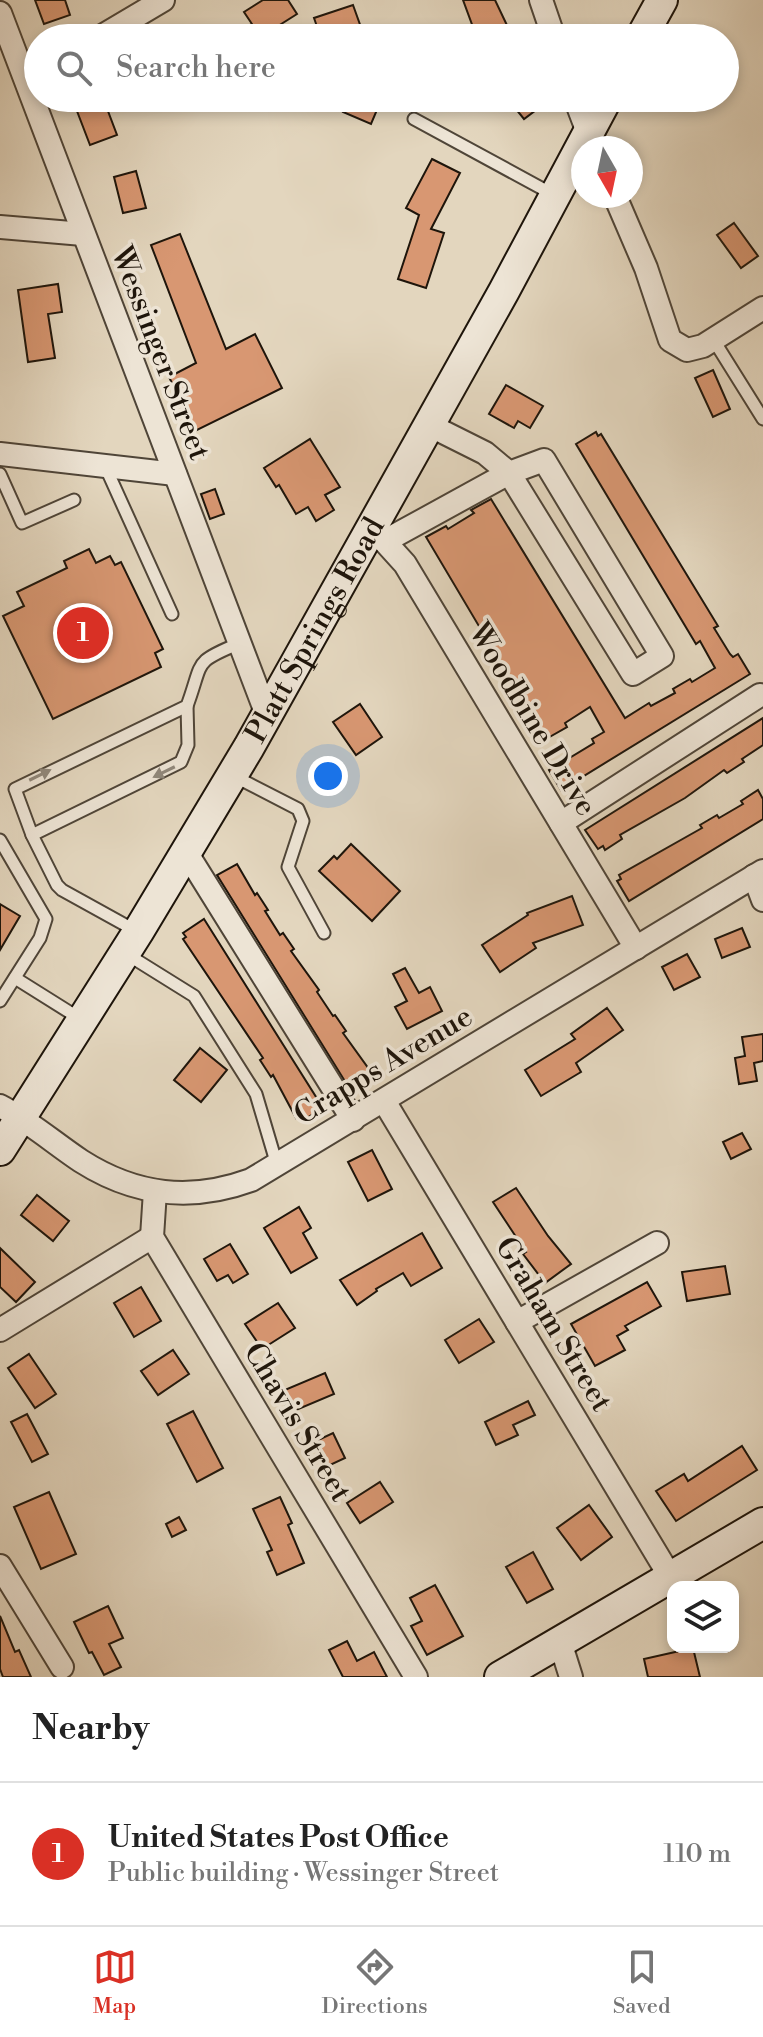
<!DOCTYPE html>
<meta charset="utf-8">
<style>
:root{--surface:#fff;--page:#f6f6f6;--text:#222;--muted:#767676;--line:#e0e0e0;--accent:#d93025}
body{margin:0;font-family:"Libre Bodoni",serif;background:var(--page);color:var(--text)}
.controls{position:absolute;right:24px;bottom:24px;display:grid;overflow:hidden;border-radius:16px;box-shadow:0 4px 12px #0003}
.controls button{width:72px;height:72px;display:grid;place-items:center;padding:0;border:0;border-bottom:2px solid var(--line);background:var(--surface);color:var(--text);font:40px sans-serif}
.compass{position:absolute;left:571px;top:136px;width:72px;height:72px;border-radius:50%;background:var(--surface);box-shadow:0 4px 12px #0003;rotate:171deg}
.you{position:absolute;left:328px;top:776px;width:28px;height:28px;margin:-20px;border:6px solid #fff;border-radius:50%;background:#1a73e8;box-shadow:0 0 0 12px #1a73e833}
.badge{display:grid;place-items:center;width:52px;height:52px;border-radius:50%;background:var(--accent);color:#fff;font-size:26px;font-weight:700}
.pin{position:absolute;translate:-50% -50%;border:4px solid #fff;box-shadow:0 2px 8px #0006}
.list{margin:0;padding:0;list-style:none}
h2{display:flex;justify-content:space-between;align-items:center;height:104px;margin:0;padding:0 32px;font-size:34px}
h2 small{font-size:26px;font-weight:400;color:var(--muted)}
.list li{display:grid;grid-template-columns:52px 1fr auto;gap:24px;align-items:center;box-sizing:border-box;height:144px;padding:0 32px;border-top:2px solid var(--line)}
.list b{display:block;font-size:30px;white-space:nowrap}
.list p{margin:0;font-size:26px;white-space:nowrap;color:var(--muted)}
.list em{font-size:26px;font-style:normal;color:var(--muted)}
.icon{flex:none;width:44px;height:44px;fill:none;stroke:currentColor;stroke-width:2;stroke-linecap:round;stroke-linejoin:round}
.map{position:relative;flex:none;width:763px;height:1677px;overflow:hidden}
.search{position:absolute;background:var(--surface);box-shadow:0 4px 12px #0003;left:24px;right:24px;top:24px;height:88px;display:flex;align-items:center;gap:20px;box-sizing:border-box;padding:0 28px;border-radius:44px;color:var(--muted);font-size:30px}
.sheet{height:248px;background:var(--surface)}
nav{display:flex;justify-content:space-around;align-items:center;box-sizing:border-box;height:112px;border-top:2px solid var(--line);background:var(--surface);font-size:22px;color:var(--muted)}
nav a{display:grid;justify-items:center;gap:4px}
nav .on{color:var(--accent)}
.map>svg:first-child{display:block}
.building{fill:#d89772;stroke:#1e150b;stroke-width:2}
.lines{fill:none;stroke-linecap:round;stroke-linejoin:round}
.lane-casing{stroke:#4f4538;stroke-width:15}
.street-casing{stroke:#4f4538;stroke-width:26}
.secondary-casing{stroke:#1e150b;stroke-width:34}
.lane{stroke:#ede4d5;stroke-width:11}
.street{stroke:#ede4d5;stroke-width:22}
.secondary{stroke:#ede4d5;stroke-width:30}
.oneway{fill:#90877a}
.labels{text-anchor:middle;stroke-width:7;stroke-linejoin:round;paint-order:stroke}
.street-label{font-size:30px;fill:#1e150b;stroke:#ede4d5}
</style>
<div class="map">
<svg width="763" height="1677" viewBox="0 0 763 1677">
<rect width="100%" height="100%" fill="#e3d6be"/>
<filter id="stains"><feTurbulence type="fractalNoise" baseFrequency=".0025" numOctaves="4"/><feColorMatrix values="0 0 0 0 .2 0 0 0 0 .09 0 0 0 0 .02 0 0 0 .5 -.17"/></filter>
<radialGradient id="worn" r=".72"><stop offset=".6" stop-color="#630" stop-opacity="0"/><stop offset="1" stop-color="#630" stop-opacity=".3"/></radialGradient>
<g class="building">
<polygon points="35,0 65,0 70,15 44,24"/>
<polygon points="263,0 288,0 297,14 259,38 224,38 252,24 244,12"/>
<polygon points="463,0 495,0 513,38 477,38"/>
<polygon points="353,5 363,33 349,38 321,38 314,18"/>
<polygon points="72,98 103,98 117,135 90,145"/>
<polygon points="349,98 382,98 371,124 343,112"/>
<polygon points="507,98 552,98 524,119"/>
<polygon points="432,159 460,173 431,229 444,233 426,288 398,279 419,215 406,208"/>
<polygon points="136,171 146,208 123,213 114,177"/>
<polygon points="734,223 758,256 741,268 717,235"/>
<polygon points="180,234 226,349 255,334 282,388 195,431 169,377 196,363 151,245"/>
<polygon points="58,284 62,312 48,314 55,358 28,362 18,290"/>
<polygon points="713,370 730,409 713,417 695,378"/>
<polygon points="506,385 543,406 530,428 518,421 514,428 489,414"/>
<polygon points="596,432 598,436 601,434 718,626 714,628 730,654 733,657 738,654 750,674 561,790 549,770 553,767 551,764 568,754 571,757 594,743 592,739 604,732 590,707 565,723 567,727 546,739 426,537 446,526 448,529 474,513 471,510 491,499 625,718 649,703 651,706 675,693 673,689 690,679 692,682 715,668 700,641 696,644 576,444"/>
<polygon points="310,439 340,487 325,495 334,510 316,521 308,507 296,514 279,485 276,487 264,468"/>
<polygon points="215,489 224,514 210,519 201,494"/>
<polygon points="89,549 96,563 110,556 115,565 121,562 163,649 155,653 161,667 53,719 3,616 24,606 17,592 67,568 64,561"/>
<polygon points="360,704 382,737 356,755 333,722"/>
<polygon points="763,718 763,745 742,759 744,762 727,773 724,770 685,798 620,835 622,839 605,850 603,846 598,849 585,830"/>
<polygon points="758,790 763,799 763,819 629,901 617,881 621,879 619,875 702,828 700,825 717,815 719,818 743,804 741,801"/>
<polygon points="351,844 400,891 372,921 319,871 334,856 337,859"/>
<polygon points="237,864 255,895 257,893 268,910 265,911 280,935 283,933 294,949 291,951 319,990 317,992 333,1016 335,1015 346,1031 343,1033 371,1072 369,1074 372,1078 351,1091 217,875"/>
<polygon points="572,896 583,925 533,943 536,948 500,972 482,945 528,915 527,913"/>
<polygon points="0,904 20,916 0,950"/>
<polygon points="204,919 323,1108 302,1121 299,1116 296,1118 273,1075 271,1077 260,1060 263,1058 183,939 186,937 183,933"/>
<polygon points="742,928 750,947 722,958 715,939"/>
<polygon points="687,954 700,977 674,990 662,967"/>
<polygon points="405,968 419,993 430,987 442,1011 407,1029 395,1007 407,1001 393,974"/>
<polygon points="607,1008 623,1030 576,1063 581,1072 541,1096 525,1070 575,1039 571,1034"/>
<polygon points="763,1034 763,1061 754,1063 757,1081 739,1084 735,1058 745,1056 742,1037"/>
<polygon points="200,1048 227,1070 201,1102 174,1080"/>
<polygon points="742,1133 751,1149 731,1159 723,1142"/>
<polygon points="372,1150 392,1189 368,1201 348,1162"/>
<polygon points="516,1188 548,1236 571,1264 545,1283 523,1254 526,1252 493,1202"/>
<polygon points="37,1195 69,1221 53,1241 21,1215"/>
<polygon points="299,1207 311,1228 303,1233 317,1258 291,1273 264,1228"/>
<polygon points="422,1233 442,1268 411,1286 403,1273 376,1289 377,1291 357,1305 340,1280"/>
<polygon points="230,1244 248,1274 233,1283 228,1275 217,1281 204,1259"/>
<polygon points="0,1248 35,1282 16,1302 0,1287"/>
<polygon points="725,1266 730,1294 687,1301 682,1272"/>
<polygon points="647,1282 661,1306 625,1326 628,1330 617,1336 625,1350 595,1366 571,1324"/>
<polygon points="141,1287 161,1321 134,1337 114,1303"/>
<polygon points="278,1303 295,1328 262,1349 245,1324"/>
<polygon points="479,1319 494,1342 459,1363 445,1340"/>
<polygon points="173,1350 189,1374 158,1395 141,1371"/>
<polygon points="29,1354 56,1394 35,1408 8,1368"/>
<polygon points="325,1373 334,1394 289,1413 280,1392"/>
<polygon points="528,1401 535,1415 513,1425 518,1435 496,1445 485,1422"/>
<polygon points="193,1411 223,1468 197,1482 167,1424"/>
<polygon points="27,1414 48,1454 32,1462 11,1422"/>
<polygon points="333,1433 345,1458 328,1466 316,1441"/>
<polygon points="742,1446 757,1470 676,1521 656,1491 684,1474 688,1481"/>
<polygon points="380,1482 393,1502 360,1523 347,1503"/>
<polygon points="49,1492 76,1554 41,1569 14,1507"/>
<polygon points="280,1497 292,1523 288,1525 304,1563 277,1575 267,1552 272,1550 253,1509"/>
<polygon points="589,1505 612,1537 581,1560 557,1528"/>
<polygon points="179,1517 186,1530 172,1537 166,1524"/>
<polygon points="533,1552 553,1589 527,1603 506,1567"/>
<polygon points="435,1585 463,1636 427,1655 411,1626 422,1621 410,1598"/>
<polygon points="108,1606 123,1638 109,1644 121,1667 104,1675 92,1652 89,1653 74,1622"/>
<polygon points="0,1616 15,1652 19,1650 31,1677 3,1677 0,1669"/>
<polygon points="347,1641 357,1661 374,1652 387,1677 343,1677 329,1650"/>
<polygon points="693,1648 700,1677 648,1677 644,1659"/>
</g>
<g class="lines">
<defs>
<g id="lane">
<polyline points="414,119 554,195"/>
<polyline points="713,339 763,419"/>
<polyline points="105,466 172,614"/>
<polyline points="0,474 22,523 74,500"/>
<polyline points="232,775 298,809 303,821 288,867 324,933"/>
<polyline points="32,835 181,762 188,745 187,706"/>
<polyline points="0,840 46,919 40,938 0,1001"/>
<path d="M138,932L62,890L57,885L32,835L15,789L187,706C204,660 192,663 240,643"/>
<polyline points="125,953 194,996 256,1094 277,1165"/>
<polyline points="15,978 82,1020"/>
</g>
<g id="street">
<polyline points="541,0 554,38"/>
<polyline points="0,13 267,715"/>
<polyline points="99,38 163,0"/>
<polyline points="575,98 592,143"/>
<polyline points="615,196 646,268 670,340 687,350 703,346 763,308"/>
<polyline points="0,227 83,234"/>
<polyline points="0,454 175,474"/>
<polyline points="376,532 405,564 636,948"/>
<polyline points="385,541 509,473 544,460 662,656 633,674 509,473 485,453 429,425"/>
<polyline points="561,823 760,695"/>
<polyline points="186,852 353,1120"/>
<polyline points="754,876 763,900"/>
<polyline points="384,1101 671,1578"/>
<path d="M0,1106C29,1121 54,1143 81,1161C136,1196 191,1202 251,1180L763,871"/>
<polyline points="155,1191 152,1237 416,1677"/>
<polyline points="517,1322 657,1243"/>
<polyline points="0,1330 152,1237"/>
<polyline points="0,1566 62,1667"/>
<polyline points="560,1642 571,1677"/>
</g>
<g id="secondary">
<polyline points="641,38 662,0"/>
<path id="s1" d="M0,1150L138,932L249,747L504,291L607,98"/>
<polyline points="500,1677 763,1523"/>
</g>
</defs>
<use href="#lane" class="lane-casing"/>
<use href="#street" class="street-casing"/>
<use href="#secondary" class="secondary-casing"/>
<use href="#lane" class="lane"/>
<use href="#street" class="street"/>
<use href="#secondary" class="secondary"/>
</g>
<defs><path id="oneway-solid" d="M-6-.8H1V-3.2L6.5 0L1 3.2V.8H-6Z" transform="scale(2)"/></defs>
<g class="oneway">
<use href="#oneway-solid" transform="translate(164 772) rotate(154)"/>
<use href="#oneway-solid" transform="translate(40 775) rotate(-26)"/>
</g>
<g class="labels">
<g class="street-label">
<text transform="translate(161 353) rotate(69)" y="10">Wessinger Street</text>
<text dy="10" stroke="none"><textPath href="#s1" startOffset="608">Platt Springs Road</textPath></text>
<text transform="translate(533 719) rotate(59)" y="10">Woodbine Drive</text>
<text transform="translate(383 1065) rotate(-31)" y="10">Crapps Avenue</text>
<text transform="translate(554 1324) rotate(59)" y="10">Graham Street</text>
<text transform="translate(298 1422) rotate(59)" y="10">Chavis Street</text>
</g>
</g>
<rect width="100%" height="100%" filter="url(#stains)"/>
<rect width="100%" height="100%" fill="url(#worn)"/>
</svg>
<div class="controls">
<button><svg class="icon" aria-label="layers" viewBox="0 0 24 24"><path d="M12 4l9 5-9 5-9-5zM3 14l9 5 9-5"/></svg></button>
</div>
<svg class="compass" viewBox="-18 -18 36 36"><path d="M0-13l5 13h-10z" fill="#e53935"/><path d="M0 13l5-13h-10z" fill="#767676"/></svg>
<div class="you"></div>
<div class="pin badge" style="left:83px;top:633px">1</div>
<div class="search"><svg class="icon" aria-label="search" viewBox="0 0 24 24"><circle cx="10" cy="10" r="6"/><path d="M15 15l6 6"/></svg>Search here</div>
</div>
<section class="sheet">
<h2>Nearby<small></small></h2>
<ul class="list">
<li><span class="badge">1</span><div><b>United States Post Office</b><p>Public building · Wessinger Street</p></div><em>110 m</em></li>
</ul>
</section>
<nav>
<a class="on"><svg class="icon" aria-label="map" viewBox="0 0 24 24"><path d="M3 6l6-2 6 2 6-2v14l-6 2-6-2-6 2zM9 4v14M15 6v14"/></svg>Map</a>
<a><svg class="icon" aria-label="directions" viewBox="0 0 24 24"><path d="M12 3l9 9-9 9-9-9zM9 14v-3h6M13 9l2 2-2 2"/></svg>Directions</a>
<a><svg class="icon" aria-label="saved" viewBox="0 0 24 24"><path d="M7 4h10v16l-5-4-5 4z"/></svg>Saved</a>
</nav>
